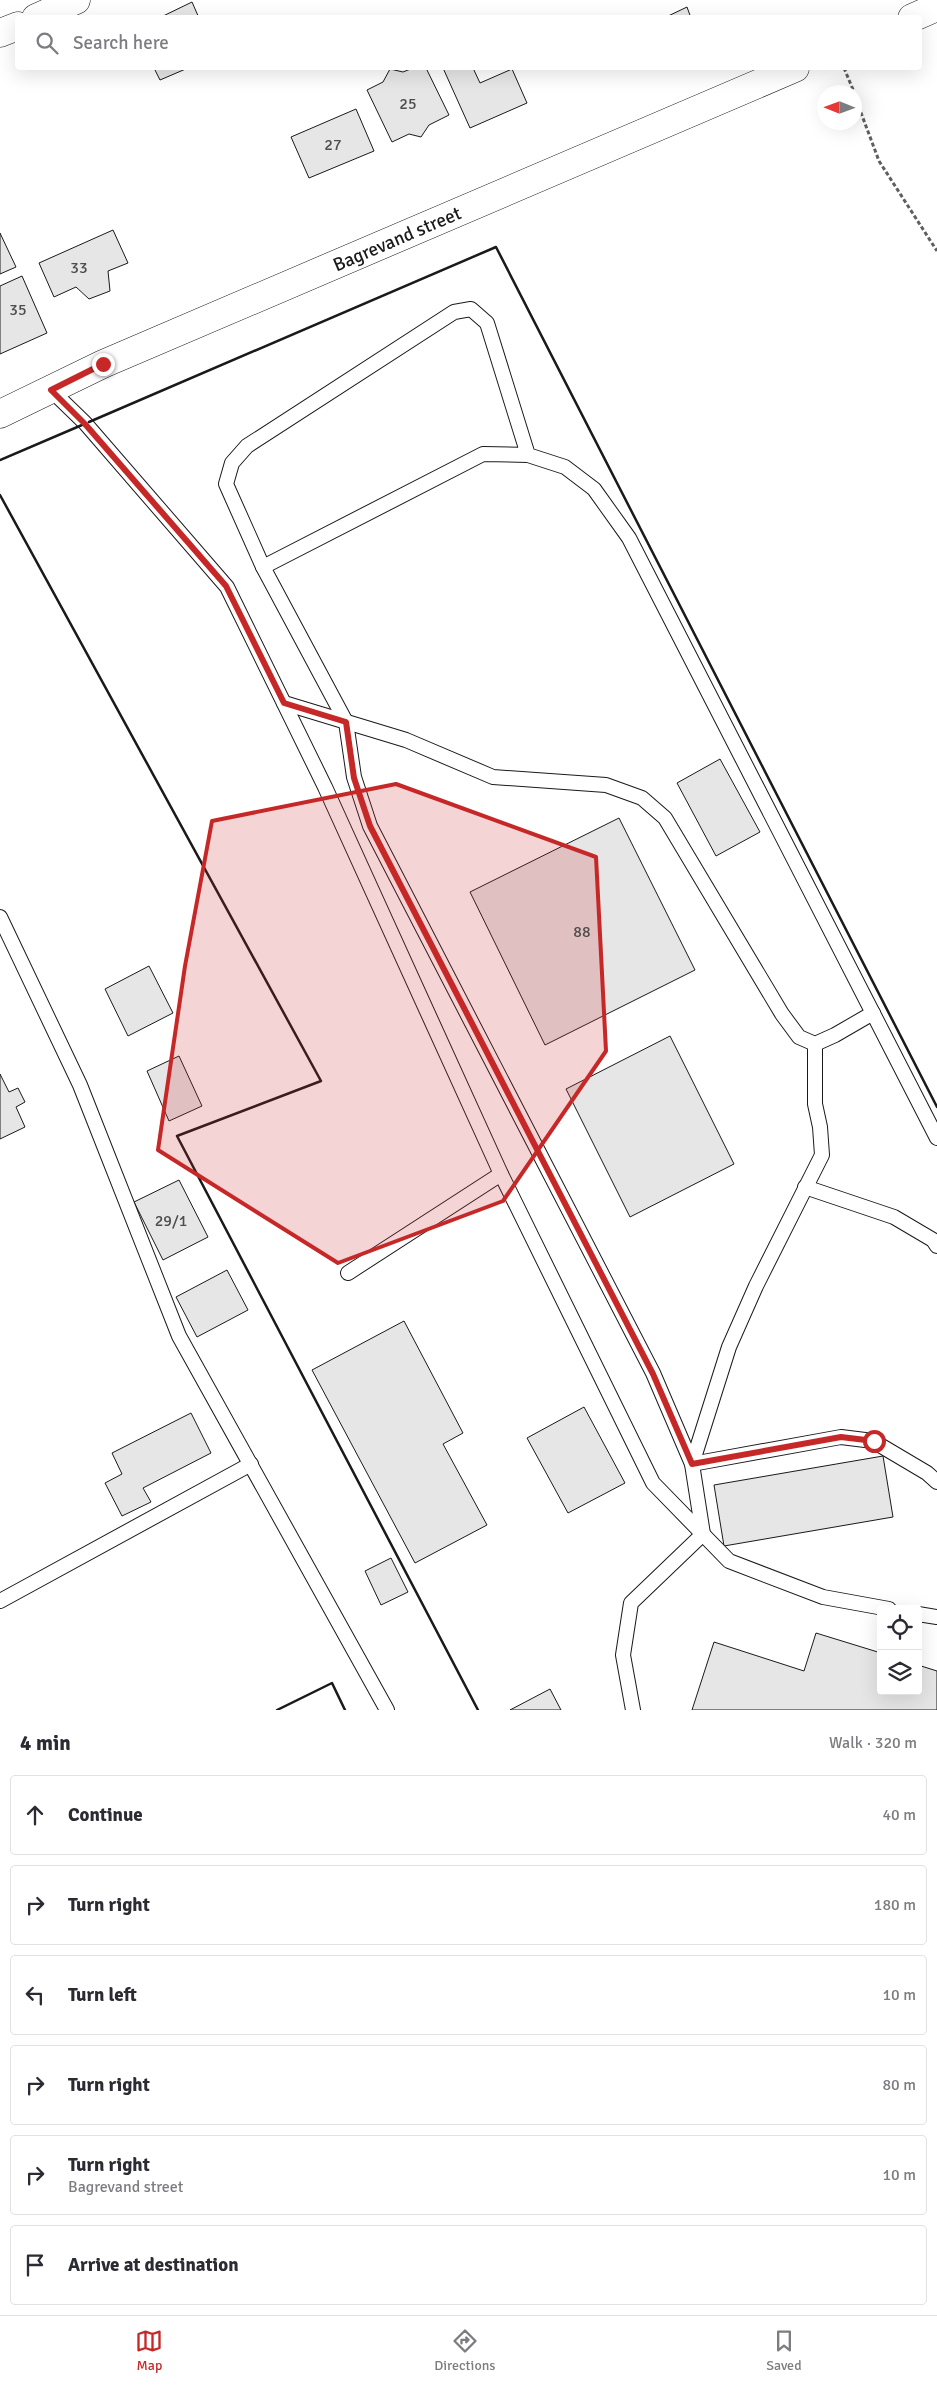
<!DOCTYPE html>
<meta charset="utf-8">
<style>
:root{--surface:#fff;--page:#f7f7f7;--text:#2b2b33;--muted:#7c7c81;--line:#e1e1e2;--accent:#c62828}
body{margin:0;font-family:Signika,sans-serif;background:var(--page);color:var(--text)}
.controls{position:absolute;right:15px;bottom:15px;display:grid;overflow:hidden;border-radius:5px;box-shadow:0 5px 20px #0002}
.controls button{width:45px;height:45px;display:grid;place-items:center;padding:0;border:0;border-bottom:1px solid var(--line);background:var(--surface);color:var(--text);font:25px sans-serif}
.compass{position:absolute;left:817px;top:85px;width:45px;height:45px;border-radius:50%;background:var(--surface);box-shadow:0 5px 20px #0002;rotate:271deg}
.stop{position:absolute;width:15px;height:15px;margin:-11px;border:4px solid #c62828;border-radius:50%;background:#fff}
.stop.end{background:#c62828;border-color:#fff;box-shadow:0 1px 5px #0008}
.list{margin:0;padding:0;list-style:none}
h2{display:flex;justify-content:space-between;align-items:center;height:65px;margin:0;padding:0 20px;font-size:21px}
h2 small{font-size:16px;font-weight:400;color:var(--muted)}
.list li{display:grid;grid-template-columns:32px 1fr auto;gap:15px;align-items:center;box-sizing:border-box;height:80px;margin:0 10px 10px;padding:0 10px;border:1px solid var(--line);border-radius:5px}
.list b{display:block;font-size:19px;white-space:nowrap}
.list p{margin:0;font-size:16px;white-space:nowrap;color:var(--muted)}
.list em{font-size:16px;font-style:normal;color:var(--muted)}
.icon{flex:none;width:28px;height:28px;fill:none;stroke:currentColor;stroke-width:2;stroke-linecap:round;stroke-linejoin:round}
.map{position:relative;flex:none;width:937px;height:1710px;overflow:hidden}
.search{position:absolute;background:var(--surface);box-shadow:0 5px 20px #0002;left:15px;right:15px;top:15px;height:55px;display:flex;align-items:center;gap:12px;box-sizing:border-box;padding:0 18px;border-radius:5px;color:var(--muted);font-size:19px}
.sheet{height:605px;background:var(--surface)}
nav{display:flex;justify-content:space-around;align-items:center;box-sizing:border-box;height:70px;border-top:1px solid var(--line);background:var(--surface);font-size:14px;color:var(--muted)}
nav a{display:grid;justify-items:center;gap:2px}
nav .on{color:var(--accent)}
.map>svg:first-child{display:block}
.building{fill:#e6e6e6;stroke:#1a1a1a}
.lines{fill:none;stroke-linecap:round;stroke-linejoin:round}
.service-casing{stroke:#1a1a1a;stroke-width:16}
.minor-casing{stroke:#1a1a1a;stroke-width:29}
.secondary-casing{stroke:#1a1a1a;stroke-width:29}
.path{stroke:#5f5f5f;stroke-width:3;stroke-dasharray:4 2.5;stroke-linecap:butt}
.service{stroke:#fff;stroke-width:14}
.minor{stroke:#fff;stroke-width:28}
.secondary{stroke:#fff;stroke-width:28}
.wall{stroke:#1a1a1a;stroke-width:2.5}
.route{stroke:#c62828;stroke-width:6}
.marked{fill:#c62828;fill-opacity:0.2;stroke:#c62828;stroke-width:4;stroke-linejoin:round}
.labels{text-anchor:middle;stroke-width:4;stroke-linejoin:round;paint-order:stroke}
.number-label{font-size:16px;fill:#4d4d4d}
.street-label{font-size:19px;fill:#1a1a1a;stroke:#fff}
</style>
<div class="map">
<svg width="937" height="1710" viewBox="0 0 937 1710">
<rect width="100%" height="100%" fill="#fff"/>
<g class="building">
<polygon points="192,2 199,18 159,18"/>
<polygon points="687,7 691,18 664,18"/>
<polygon points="154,68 188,68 160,80"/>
<polygon points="413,68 426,68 449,115 429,125 421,137 409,134 392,142 367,90 383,82 390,69 403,72"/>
<polygon points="443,68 473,68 480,83 512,69 527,103 470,128"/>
<polygon points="356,109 374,151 309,178 291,137"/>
<polygon points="113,230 128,263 108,271 110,291 89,299 76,287 54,297 39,263"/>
<polygon points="0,233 16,267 0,274"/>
<polygon points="22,276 47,333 0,354 0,286"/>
<polygon points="720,759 760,832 716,856 677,783"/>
<polygon points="619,818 695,970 545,1045 470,892"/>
<polygon points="149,966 173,1013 128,1036 105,989"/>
<polygon points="670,1036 734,1164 630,1217 566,1089"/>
<polygon points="179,1056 202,1106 169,1121 147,1071"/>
<polygon points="0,1074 9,1092 18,1088 25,1102 16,1107 25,1127 0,1139"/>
<polygon points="179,1180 208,1237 163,1260 134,1202"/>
<polygon points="227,1270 248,1310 197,1337 176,1297"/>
<polygon points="404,1321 463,1433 443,1444 487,1525 415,1563 312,1370"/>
<polygon points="584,1407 625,1483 568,1513 527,1438"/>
<polygon points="191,1413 211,1453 143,1488 151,1502 122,1516 105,1483 122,1474 112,1453"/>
<polygon points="883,1456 893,1517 724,1546 714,1485"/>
<polygon points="391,1558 408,1592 381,1605 365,1571"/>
<polygon points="816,1633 881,1653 881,1691 918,1691 918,1665 937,1671 937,1710 692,1710 714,1642 804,1671"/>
<polygon points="550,1689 561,1710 510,1710"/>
</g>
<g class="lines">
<defs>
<g id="service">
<polyline points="51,390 85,423 227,587 325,787 501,1174 653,1483 729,1561 823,1597 889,1609"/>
<polyline points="528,455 487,323 471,309 454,312 247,446 232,463 226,484 263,567 483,454 528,455 565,467 594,489 629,538 937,1138"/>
<polyline points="263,567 346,722 354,777 370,826 653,1373 692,1464 703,1534 631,1603 623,1655 633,1710"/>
<polyline points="284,703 406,740 493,777 606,785 642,798 665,818 782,1014 799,1037 815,1044 835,1035 873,1013"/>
<polyline points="0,917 80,1085 179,1336 387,1710"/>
<polyline points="815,1044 815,1104 820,1127 822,1155 756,1286 729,1347 692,1464 841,1437 873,1441 927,1473 937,1482"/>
<polyline points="805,1187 894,1217 933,1240 937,1246"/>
<polyline points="348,1273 501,1174"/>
<polyline points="0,1601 251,1464"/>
<polyline points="918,1614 937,1617"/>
</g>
<g id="minor">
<polyline points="36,18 76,0"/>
<polyline points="0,33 18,26"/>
</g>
<g id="secondary">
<polyline points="912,18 937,7"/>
<path id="s1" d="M0,414L103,364L795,68"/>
</g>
</defs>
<use href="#service" class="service-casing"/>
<use href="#minor" class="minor-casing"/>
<use href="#secondary" class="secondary-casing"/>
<g class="path">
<polyline points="844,68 854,92"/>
<polyline points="854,94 879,161 937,251"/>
</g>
<use href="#service" class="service"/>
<use href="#minor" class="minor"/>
<use href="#secondary" class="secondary"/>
<g class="wall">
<polyline points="89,422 496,247 937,1107"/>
<polyline points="0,460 82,425"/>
<polyline points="0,495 321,1081 177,1136 478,1710"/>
<polyline points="277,1710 332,1683 345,1710"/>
</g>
</g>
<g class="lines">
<polyline class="route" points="103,364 51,390 85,424 226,586 284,703 346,722 354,778 370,826 653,1374 692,1464 841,1437 874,1441"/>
</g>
<path class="marked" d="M396,784L596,857L606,1051L503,1201L338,1263L158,1150L185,966L212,821Z"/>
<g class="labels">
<g class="number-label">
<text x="408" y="109">25</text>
<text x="333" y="150">27</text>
<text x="79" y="273">33</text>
<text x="18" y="315">35</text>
<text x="582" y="937">88</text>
<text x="171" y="1226">29/1</text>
</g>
<g class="street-label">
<text dy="7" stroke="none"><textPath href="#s1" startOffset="434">Bagrevand street</textPath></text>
</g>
</g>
</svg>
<div class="controls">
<button><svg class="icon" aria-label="locate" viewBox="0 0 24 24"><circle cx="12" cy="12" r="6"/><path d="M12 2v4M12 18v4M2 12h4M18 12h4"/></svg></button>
<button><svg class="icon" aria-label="layers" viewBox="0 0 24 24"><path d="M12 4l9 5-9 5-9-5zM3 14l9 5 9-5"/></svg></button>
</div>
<svg class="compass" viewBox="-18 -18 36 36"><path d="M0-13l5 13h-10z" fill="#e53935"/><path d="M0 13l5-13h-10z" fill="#7c7c81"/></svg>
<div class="stop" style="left:874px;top:1441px"></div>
<div class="stop end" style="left:103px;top:364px"></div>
<div class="search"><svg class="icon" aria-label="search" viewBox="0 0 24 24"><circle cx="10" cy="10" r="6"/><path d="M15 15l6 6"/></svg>Search here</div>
</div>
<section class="sheet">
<h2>4 min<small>Walk · 320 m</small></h2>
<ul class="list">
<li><svg class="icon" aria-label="ahead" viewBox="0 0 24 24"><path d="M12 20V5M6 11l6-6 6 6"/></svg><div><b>Continue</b></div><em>40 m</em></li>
<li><svg class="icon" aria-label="right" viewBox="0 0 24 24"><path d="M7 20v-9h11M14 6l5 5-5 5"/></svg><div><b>Turn right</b></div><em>180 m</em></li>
<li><svg class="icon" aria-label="left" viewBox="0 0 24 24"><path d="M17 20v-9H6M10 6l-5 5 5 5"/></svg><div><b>Turn left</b></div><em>10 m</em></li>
<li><svg class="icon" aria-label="right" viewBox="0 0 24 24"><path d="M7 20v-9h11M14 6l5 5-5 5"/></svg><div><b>Turn right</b></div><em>80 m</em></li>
<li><svg class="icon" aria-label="right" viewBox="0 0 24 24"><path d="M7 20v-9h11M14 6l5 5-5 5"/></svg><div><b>Turn right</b><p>Bagrevand street</p></div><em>10 m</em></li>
<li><svg class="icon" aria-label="arrive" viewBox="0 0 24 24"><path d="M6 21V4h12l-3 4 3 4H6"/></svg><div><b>Arrive at destination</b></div></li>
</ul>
</section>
<nav>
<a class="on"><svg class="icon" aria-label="map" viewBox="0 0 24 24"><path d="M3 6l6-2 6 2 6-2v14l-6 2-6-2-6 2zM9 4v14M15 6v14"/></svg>Map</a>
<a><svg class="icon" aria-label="directions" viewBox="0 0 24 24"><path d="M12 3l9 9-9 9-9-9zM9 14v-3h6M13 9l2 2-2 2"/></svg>Directions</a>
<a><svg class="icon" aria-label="saved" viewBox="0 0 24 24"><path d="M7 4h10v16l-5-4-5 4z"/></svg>Saved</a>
</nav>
